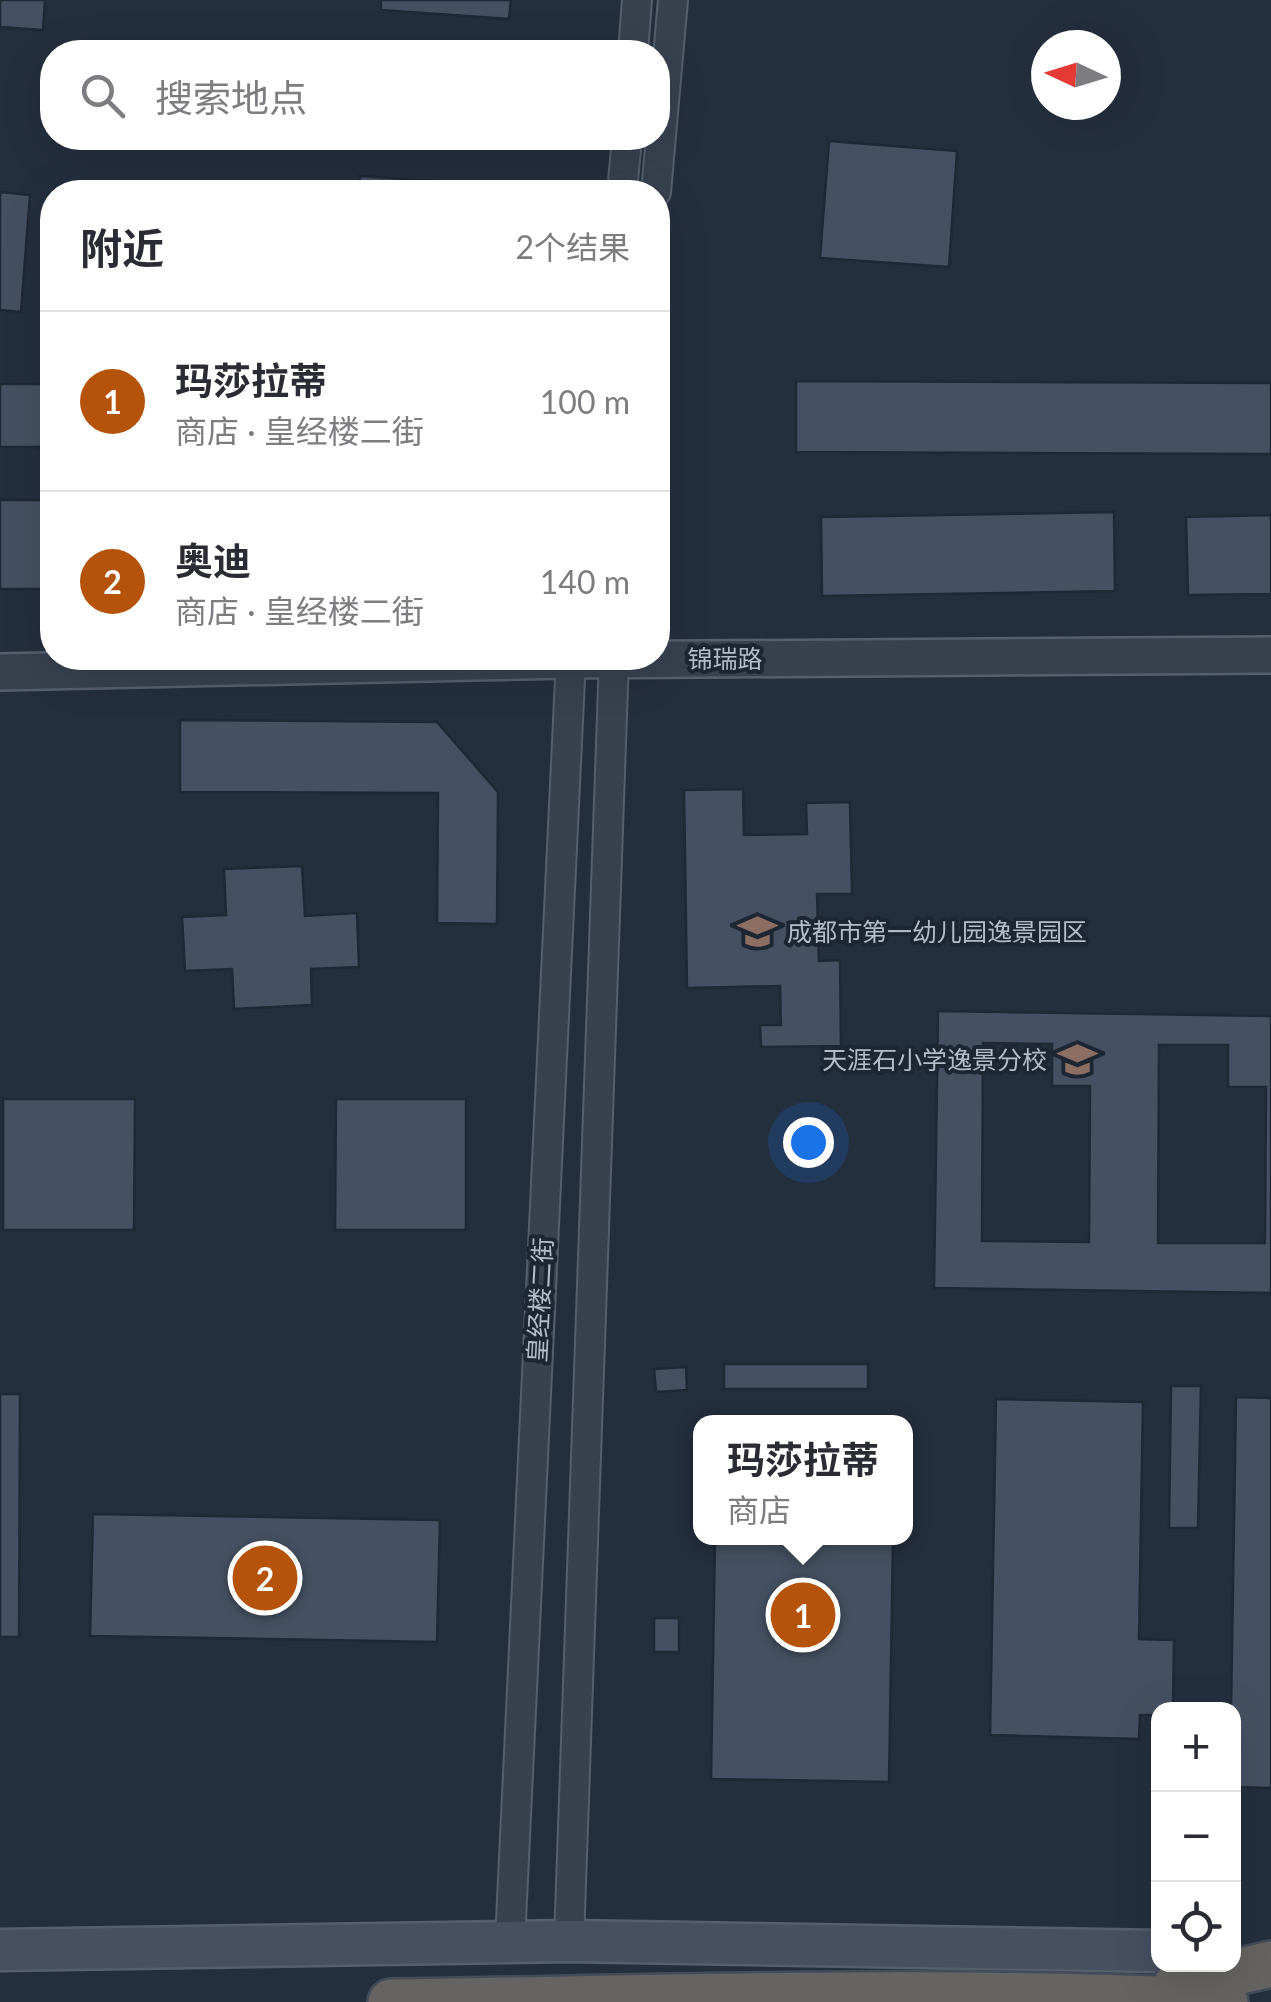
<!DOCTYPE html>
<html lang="zh">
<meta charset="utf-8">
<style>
:root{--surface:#fff;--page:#f7f7f7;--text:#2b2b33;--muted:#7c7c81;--line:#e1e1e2;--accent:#b45309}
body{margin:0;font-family:Lato,"Noto Sans SC",sans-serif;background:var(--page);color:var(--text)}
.controls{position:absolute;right:30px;bottom:30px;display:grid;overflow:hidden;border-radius:20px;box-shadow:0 10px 40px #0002}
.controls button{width:90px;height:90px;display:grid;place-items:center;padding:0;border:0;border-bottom:2px solid var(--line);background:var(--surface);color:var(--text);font:50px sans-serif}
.compass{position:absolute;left:1031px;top:30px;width:90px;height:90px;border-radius:50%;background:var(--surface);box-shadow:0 10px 40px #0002;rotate:274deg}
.you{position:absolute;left:808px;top:1142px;width:35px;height:35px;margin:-25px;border:8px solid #fff;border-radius:50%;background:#1a73e8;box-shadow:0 0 0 15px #1a73e833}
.badge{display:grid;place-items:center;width:65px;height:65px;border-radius:50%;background:var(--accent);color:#fff;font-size:32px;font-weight:700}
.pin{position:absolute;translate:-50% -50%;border:5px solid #fff;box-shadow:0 2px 10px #0006}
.popup{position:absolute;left:693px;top:1415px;width:220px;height:130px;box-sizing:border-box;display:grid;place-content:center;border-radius:20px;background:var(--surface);filter:drop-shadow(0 2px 8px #0005);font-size:32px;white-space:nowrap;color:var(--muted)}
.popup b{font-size:38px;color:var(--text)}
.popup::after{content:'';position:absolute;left:50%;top:100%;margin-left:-20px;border:20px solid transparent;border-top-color:var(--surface)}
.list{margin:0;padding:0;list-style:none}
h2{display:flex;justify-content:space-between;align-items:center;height:130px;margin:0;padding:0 40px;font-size:42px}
h2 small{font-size:32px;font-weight:400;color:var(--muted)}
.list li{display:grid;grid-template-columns:65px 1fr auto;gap:30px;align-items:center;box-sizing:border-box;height:180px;padding:0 40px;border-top:2px solid var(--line)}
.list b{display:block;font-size:38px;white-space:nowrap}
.list p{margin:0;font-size:32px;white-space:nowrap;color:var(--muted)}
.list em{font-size:32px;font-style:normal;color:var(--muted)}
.icon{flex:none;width:55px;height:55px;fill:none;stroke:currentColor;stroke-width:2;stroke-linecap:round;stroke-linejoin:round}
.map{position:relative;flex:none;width:1271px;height:2002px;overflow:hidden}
.search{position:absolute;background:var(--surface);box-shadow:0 10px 40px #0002;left:40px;top:40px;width:630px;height:110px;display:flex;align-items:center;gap:25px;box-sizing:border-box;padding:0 35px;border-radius:40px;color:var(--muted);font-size:38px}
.panel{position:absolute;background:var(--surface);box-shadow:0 10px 40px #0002;left:40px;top:180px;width:630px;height:490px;border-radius:40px}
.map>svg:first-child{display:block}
.building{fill:#455162;stroke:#1f2835;stroke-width:2.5;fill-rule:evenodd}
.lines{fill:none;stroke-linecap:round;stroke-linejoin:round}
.minor-casing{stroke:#565f6c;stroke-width:32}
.tertiary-casing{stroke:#565f6c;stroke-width:40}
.secondary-casing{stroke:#565f6c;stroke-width:45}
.trunk-casing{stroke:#434c59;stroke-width:50}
.minor{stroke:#38414e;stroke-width:28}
.tertiary{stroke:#38414e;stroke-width:35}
.secondary{stroke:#465061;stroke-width:40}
.trunk{stroke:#656462;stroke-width:45}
.labels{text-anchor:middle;stroke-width:8;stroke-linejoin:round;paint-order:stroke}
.street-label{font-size:25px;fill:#b4bcc9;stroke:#1d2633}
.poi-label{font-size:25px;fill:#b4bcc9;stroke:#1d2633;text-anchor:start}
</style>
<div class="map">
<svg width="1271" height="2002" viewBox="0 0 1271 2002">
<rect width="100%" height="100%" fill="#242f3e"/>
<g class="building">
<polygon points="0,0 45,0 43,30 0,27"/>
<polygon points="381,0 511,0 509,19 381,10"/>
<polygon points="829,141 957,151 949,267 820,258"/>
<polygon points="360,176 489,185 489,192 359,192"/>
<polygon points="0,192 30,195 21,312 0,310"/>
<polygon points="796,381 1271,383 1271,454 796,452"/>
<rect x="0" y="384" width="52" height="63"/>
<rect x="0" y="500" width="52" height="89"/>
<polygon points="1114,512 1115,591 822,596 821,517"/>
<polygon points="1271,515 1271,594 1188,595 1186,517"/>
<polygon points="180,720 437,722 498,792 497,924 437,923 438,793 180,792"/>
<polygon points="743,789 744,835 807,834 806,803 850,802 852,894 817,894 819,961 840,960 841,1046 761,1047 760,1025 781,1025 780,986 687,988 684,790"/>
<polygon points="302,866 305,916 357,913 359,967 311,969 312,1005 234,1009 232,969 185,971 182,917 226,915 224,869"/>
<path d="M938,1011L1271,1016V1293L934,1288ZM983,1043L1052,1044V1086H1090L1089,1242L982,1241ZM1159,1045H1228V1087H1266L1265,1243H1158Z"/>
<polygon points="3,1099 135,1099 134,1230 3,1230"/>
<polygon points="336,1099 466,1099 466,1230 335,1230"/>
<rect x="724" y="1364" width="144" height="25"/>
<polygon points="686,1367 687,1390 656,1392 654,1369"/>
<polygon points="1171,1386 1201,1386 1198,1528 1169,1528"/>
<polygon points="0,1394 20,1394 19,1637 0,1637"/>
<polygon points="1236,1397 1271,1398 1271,1788 1234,1787 1234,1710 1231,1710"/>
<polygon points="996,1399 1143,1402 1139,1639 1174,1640 1173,1710 1158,1710 1158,1715 1140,1715 1139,1739 990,1735"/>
<polygon points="93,1514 440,1520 437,1642 90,1636"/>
<polygon points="715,1538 893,1538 889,1782 711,1779"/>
<rect x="654" y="1618" width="25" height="34"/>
</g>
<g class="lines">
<defs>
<g id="minor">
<polyline points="633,52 637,0"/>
<polyline points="622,192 627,138"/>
<polyline points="656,192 673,0"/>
<polyline points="569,1941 614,658"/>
<polyline points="510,1942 571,658"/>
</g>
<polyline id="tertiary" points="0,672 571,660 1271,655"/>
<polyline id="secondary" points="0,1950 569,1941 1158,1951"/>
<g id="trunk">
<polyline points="1176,1986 1271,1964"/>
<path d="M391,2002C669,1998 948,1988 1225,2002"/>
</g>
</defs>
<use href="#minor" class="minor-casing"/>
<use href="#tertiary" class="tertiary-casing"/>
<use href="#secondary" class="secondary-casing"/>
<use href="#trunk" class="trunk-casing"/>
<use href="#minor" class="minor"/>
<use href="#tertiary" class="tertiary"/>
<use href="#secondary" class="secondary"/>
<use href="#trunk" class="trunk"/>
</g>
<defs>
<symbol id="school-bare" viewBox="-9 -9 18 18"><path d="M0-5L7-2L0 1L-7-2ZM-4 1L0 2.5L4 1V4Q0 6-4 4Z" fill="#8d6e63" stroke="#1d2633" stroke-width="2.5" paint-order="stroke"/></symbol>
</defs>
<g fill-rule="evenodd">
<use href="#school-bare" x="730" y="904" width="55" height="55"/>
<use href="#school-bare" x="1050" y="1032" width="55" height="55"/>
</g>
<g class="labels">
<g class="street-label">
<text x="725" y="668">锦瑞路</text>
<text transform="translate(540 1300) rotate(-87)" y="9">皇经楼二街</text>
</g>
<g class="poi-label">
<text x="787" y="941">成都市第一幼儿园逸景园区</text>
<text x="1047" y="1069" text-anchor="end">天涯石小学逸景分校</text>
</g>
</g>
</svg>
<div class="controls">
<button>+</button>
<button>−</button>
<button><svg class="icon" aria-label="locate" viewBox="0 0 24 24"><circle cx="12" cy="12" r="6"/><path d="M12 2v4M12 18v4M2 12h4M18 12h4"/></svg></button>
</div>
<svg class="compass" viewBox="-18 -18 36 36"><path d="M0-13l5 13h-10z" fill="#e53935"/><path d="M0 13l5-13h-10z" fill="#7c7c81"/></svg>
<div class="you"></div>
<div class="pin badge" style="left:803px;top:1615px">1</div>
<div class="popup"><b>玛莎拉蒂</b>商店</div>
<div class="pin badge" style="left:265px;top:1578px">2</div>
<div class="search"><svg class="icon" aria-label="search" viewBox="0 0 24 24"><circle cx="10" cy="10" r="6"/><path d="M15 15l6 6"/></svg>搜索地点</div>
<section class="panel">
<h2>附近<small>2个结果</small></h2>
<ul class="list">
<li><span class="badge">1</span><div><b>玛莎拉蒂</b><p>商店 · 皇经楼二街</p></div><em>100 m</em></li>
<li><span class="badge">2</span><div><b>奥迪</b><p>商店 · 皇经楼二街</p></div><em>140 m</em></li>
</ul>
</section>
</div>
